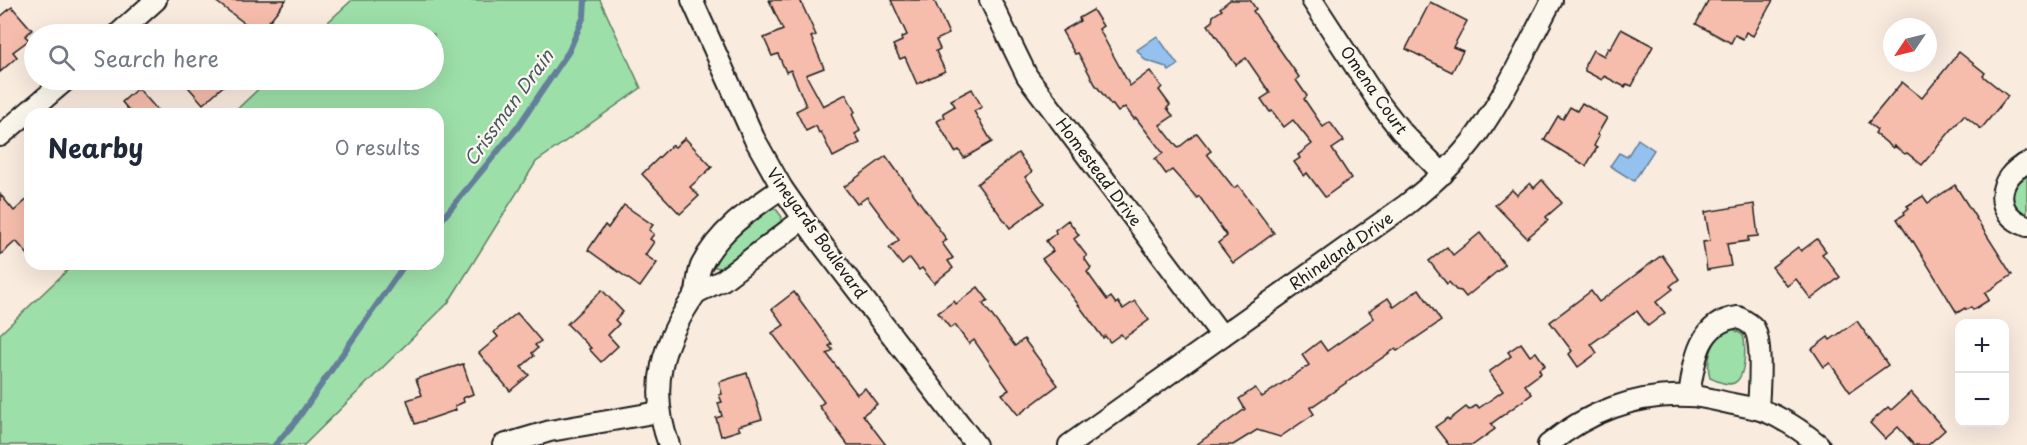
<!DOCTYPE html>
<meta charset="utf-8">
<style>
:root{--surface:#fff;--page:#f2f2f3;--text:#1f2937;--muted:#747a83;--line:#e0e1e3}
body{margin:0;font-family:"Playpen Sans",sans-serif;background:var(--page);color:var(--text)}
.controls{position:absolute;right:18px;bottom:18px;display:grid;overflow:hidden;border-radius:12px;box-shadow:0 6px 24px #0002}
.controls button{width:54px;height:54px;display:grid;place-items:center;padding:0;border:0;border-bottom:2px solid var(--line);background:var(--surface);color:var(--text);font:30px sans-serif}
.compass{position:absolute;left:1883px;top:18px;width:54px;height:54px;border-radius:50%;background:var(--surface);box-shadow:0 6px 24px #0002;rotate:235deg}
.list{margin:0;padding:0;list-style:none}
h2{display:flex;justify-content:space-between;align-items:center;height:78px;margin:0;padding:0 24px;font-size:26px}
h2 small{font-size:20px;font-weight:400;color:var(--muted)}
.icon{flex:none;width:33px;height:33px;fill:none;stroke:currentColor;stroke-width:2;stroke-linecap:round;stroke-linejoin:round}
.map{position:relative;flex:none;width:2027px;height:445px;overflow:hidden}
.search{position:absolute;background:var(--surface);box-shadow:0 6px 24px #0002;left:24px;top:24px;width:420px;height:66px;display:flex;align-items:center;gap:15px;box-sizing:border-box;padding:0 21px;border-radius:33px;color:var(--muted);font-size:22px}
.panel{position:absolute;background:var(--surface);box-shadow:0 6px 24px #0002;left:24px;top:108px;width:420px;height:162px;border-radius:18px}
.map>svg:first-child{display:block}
.green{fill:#9ddfa9;stroke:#5c7e62;stroke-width:1.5}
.water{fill:#94c1ee;stroke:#647f9a;stroke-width:1.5}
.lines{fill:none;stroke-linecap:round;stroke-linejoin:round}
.stream{stroke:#647f9a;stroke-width:6}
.building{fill:#f6bdac;stroke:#1c1c1c;stroke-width:1.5}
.minor-casing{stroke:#1c1c1c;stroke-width:24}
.minor{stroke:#fbf7ec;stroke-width:20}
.labels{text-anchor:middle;stroke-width:4.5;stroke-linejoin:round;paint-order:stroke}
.street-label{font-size:16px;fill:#1c1c1c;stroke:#fbf7ec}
.water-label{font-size:18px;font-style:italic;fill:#465666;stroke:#fbf7ec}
</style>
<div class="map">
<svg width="2027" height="445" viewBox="0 0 2027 445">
<rect width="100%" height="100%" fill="#faebdf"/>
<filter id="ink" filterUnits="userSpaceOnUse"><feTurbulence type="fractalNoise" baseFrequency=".0167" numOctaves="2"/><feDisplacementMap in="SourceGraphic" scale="12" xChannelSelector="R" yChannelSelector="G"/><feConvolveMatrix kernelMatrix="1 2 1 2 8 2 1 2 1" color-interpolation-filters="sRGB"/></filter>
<g filter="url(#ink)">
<g class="green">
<polygon points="352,0 600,0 641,88 536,162 448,303 304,445 0,445 0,334 74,264 438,264 438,114 232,114 268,80 434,80 434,34 315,34"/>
<path d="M2027,173V215C2005,203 2013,186 2027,173Z"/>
<path d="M771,209H776L782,217L780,222L721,268L715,267C714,249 758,220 771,209Z"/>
<path d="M1730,327L1743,335C1746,346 1746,378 1734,383C1727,386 1717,381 1710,378C1705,359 1713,337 1730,327Z"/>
</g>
<g class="water">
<polygon points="1157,36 1178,65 1169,71 1166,67 1145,60 1137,50"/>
<polygon points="1638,139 1654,150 1634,181 1610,166 1619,153 1627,157"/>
</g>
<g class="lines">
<g class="stream">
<polyline points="438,224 517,128 569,51 584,16 585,0"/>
<polyline points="275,445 296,421 405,264"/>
</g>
</g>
<g class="building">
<polygon points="214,0 286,0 259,34"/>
<polygon points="769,0 800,0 816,35 811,37 824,68 806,75 823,106 846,94 855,112 852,114 860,131 855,134 860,143 833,157 821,132 819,133 816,126 806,131 796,111 806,106 791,70 786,72 778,54 772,56 764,38 783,30"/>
<polygon points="891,0 934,0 949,34 936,40 940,49 936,51 945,71 917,84 905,57 900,59 893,45 902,41 901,38 907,35"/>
<polygon points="1230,0 1250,0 1256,9 1253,11 1299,77 1296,80 1307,96 1304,99 1323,127 1330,122 1344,141 1332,149 1351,178 1325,197 1307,173 1304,176 1294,162 1300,158 1298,155 1312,144 1293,120 1284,127 1272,111 1270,112 1261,99 1270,93 1246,58 1236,65 1208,25 1212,22 1213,16 1222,10 1220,8"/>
<polygon points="1709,0 1773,0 1753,36 1746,32 1743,39 1735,35 1731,43 1696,24"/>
<polygon points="1430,2 1467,21 1453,47 1463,51 1452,72 1406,49"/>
<polygon points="12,7 32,30 25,36 29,40 13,52 17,57 0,72 0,17"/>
<polygon points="1093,10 1103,26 1099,29 1130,86 1150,71 1162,87 1159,90 1170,105 1167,108 1173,116 1160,125 1178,148 1197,133 1211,151 1207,154 1234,188 1238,185 1274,233 1233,263 1218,243 1227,236 1199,196 1197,198 1172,170 1166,174 1155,159 1163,153 1136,118 1134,119 1125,107 1118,112 1112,104 1111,105 1095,84 1078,53 1075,54 1062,31 1080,21 1079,18"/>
<polygon points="1621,29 1653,46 1632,86 1627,84 1625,87 1604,76 1602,80 1585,71 1585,65 1593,50 1604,56 1608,48 1610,49"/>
<polygon points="1959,52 1985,73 1983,76 2008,96 1981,129 1964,115 1922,165 1907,153 1905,154 1894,146 1893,148 1875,133 1877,130 1868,123 1902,82 1922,98"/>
<polygon points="182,80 230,80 203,104"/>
<polygon points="138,88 161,114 132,114 122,102"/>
<polygon points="972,89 982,107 974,111 992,142 964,158 959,150 955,152 937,121 945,117 943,113 955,106 951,100"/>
<polygon points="1582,103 1607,118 1597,135 1599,136 1594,146 1597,148 1586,166 1544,140 1558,116 1563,119 1570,107 1577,111"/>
<polygon points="685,138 712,167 690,187 699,196 680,214 642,174 672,145 675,147"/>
<polygon points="1018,153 1032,172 1025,177 1044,203 1010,228 977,184"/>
<polygon points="886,156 947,240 942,243 953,258 948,261 953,268 934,283 922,268 919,270 910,258 902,265 889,248 899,240 867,197 857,204 844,187"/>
<polygon points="1542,180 1562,203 1546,217 1548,220 1527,238 1495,205 1512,190 1517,195 1530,183 1534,188"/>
<polygon points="1955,185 2012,275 1985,293 1989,300 1973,310 1971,307 1966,310 1965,308 1957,313 1913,241 1912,242 1897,219 1905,214 1904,212 1909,208 1907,206 1923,196 1928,203"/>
<polygon points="0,194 14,211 30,197 30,257 16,241 0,255"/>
<polygon points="1754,204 1758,236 1748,237 1748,241 1727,244 1731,266 1707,270 1703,242 1710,241 1705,212"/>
<polygon points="624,205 653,225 649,230 654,234 650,239 654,242 645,255 657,263 640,287 588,250 605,225 608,228"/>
<polygon points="1068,220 1079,235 1074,239 1087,256 1084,258 1091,268 1087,272 1107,300 1111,297 1116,304 1118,302 1123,309 1135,301 1149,320 1124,338 1121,334 1110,342 1105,336 1103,338 1066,288 1042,259 1053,251 1046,241 1056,233 1055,230"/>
<polygon points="1480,233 1505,265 1466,297 1461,291 1456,290 1449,282 1447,284 1429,261 1447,247 1453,255"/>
<polygon points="1817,239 1826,251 1822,254 1840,277 1811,299 1796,279 1787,286 1772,267 1798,247 1801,251"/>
<polygon points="1662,255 1679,279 1670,286 1673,289 1656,302 1665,313 1648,326 1637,311 1591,344 1597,353 1578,367 1569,354 1572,351 1550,322 1591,291 1599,302"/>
<polygon points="978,287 988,300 983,304 1015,346 1024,339 1058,385 1018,415 1002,394 1009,390 974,340 969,344 955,325 950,328 938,313 954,301 956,304"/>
<polygon points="1419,289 1441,321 1397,351 1395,349 1310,408 1314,414 1280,437 1257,430 1233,445 1196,445 1245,409 1239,399 1255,388 1262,397 1309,365 1302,355 1320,341 1327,351 1374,318 1369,311 1388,298 1394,307"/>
<polygon points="602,290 623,312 615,320 619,324 608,335 618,346 601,362 589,349 591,348 567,324"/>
<polygon points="794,292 832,344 829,346 833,350 827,354 857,394 865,388 877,404 863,415 886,445 848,445 819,406 824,402 772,333 784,325 772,309"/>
<polygon points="517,313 541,341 535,345 538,348 532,353 534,356 521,367 529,375 510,391 479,353 498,337 494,332"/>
<polygon points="1857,321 1888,365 1850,392 1830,363 1824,367 1812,349 1828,337 1830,340"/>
<polygon points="1521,343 1530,356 1536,352 1545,365 1539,369 1541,373 1525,385 1532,394 1491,424 1495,429 1473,445 1449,445 1435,427 1448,418 1449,420 1466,407 1469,410 1477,405 1479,408 1503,391 1489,372 1511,356 1508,352"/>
<polygon points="463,364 473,394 463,398 464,402 455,406 456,410 415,424 407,400 422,395 416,379"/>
<polygon points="747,373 762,419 738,426 740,430 721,436 716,418 722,416 718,403 722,402 719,395 722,394 719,382"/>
<polygon points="1911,392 1945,430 1928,445 1914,445 1898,427 1885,439 1870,423 1888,407 1891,410"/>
</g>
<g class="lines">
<defs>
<g id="minor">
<polyline points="692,0 754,138 782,188 817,238 976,445"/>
<polyline points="990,0 1027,76 1222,336"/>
<polyline points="1312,0 1379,103 1401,131 1443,174"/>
<polyline points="118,34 156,0"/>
<polyline points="0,136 66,80"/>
<path d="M2027,163C1996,177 1992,214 2027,226"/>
<path d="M782,188C751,209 718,231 701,266C698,274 697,285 696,293L723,280L803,219"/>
<path d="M1689,396C1694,362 1698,322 1738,317C1744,320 1750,323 1754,328C1763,342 1759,392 1758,409"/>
<polyline points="503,445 550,431 659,412"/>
<path d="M669,445C648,387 662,342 696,293"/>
<path d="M1069,445L1406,205C1433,184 1458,161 1478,133C1507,92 1528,44 1552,0"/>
<path d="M1548,445C1586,413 1637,393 1688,396C1703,396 1718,401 1733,404C1749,407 1766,410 1781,419C1795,426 1807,435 1819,445"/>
</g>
</defs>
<use href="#minor" class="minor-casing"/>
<use href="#minor" class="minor"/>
</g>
</g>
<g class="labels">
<g class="street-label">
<text transform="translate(1374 90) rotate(55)" y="6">Omena Court</text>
<text transform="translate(1099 172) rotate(53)" y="6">Homestead Drive</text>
<text transform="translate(817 233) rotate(54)" y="6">Vineyards Boulevard</text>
<text transform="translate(1341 251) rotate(-35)" y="6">Rhineland Drive</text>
</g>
<g class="water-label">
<text transform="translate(509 108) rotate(-54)" y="6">Crissman Drain</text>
</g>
</g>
</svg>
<div class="controls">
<button>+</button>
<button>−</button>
</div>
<svg class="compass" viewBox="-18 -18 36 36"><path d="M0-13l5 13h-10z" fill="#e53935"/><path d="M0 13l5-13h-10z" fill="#747a83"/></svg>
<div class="search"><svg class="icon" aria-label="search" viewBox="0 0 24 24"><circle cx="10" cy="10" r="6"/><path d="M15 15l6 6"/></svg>Search here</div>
<section class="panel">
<h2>Nearby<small>0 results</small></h2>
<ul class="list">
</ul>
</section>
</div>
